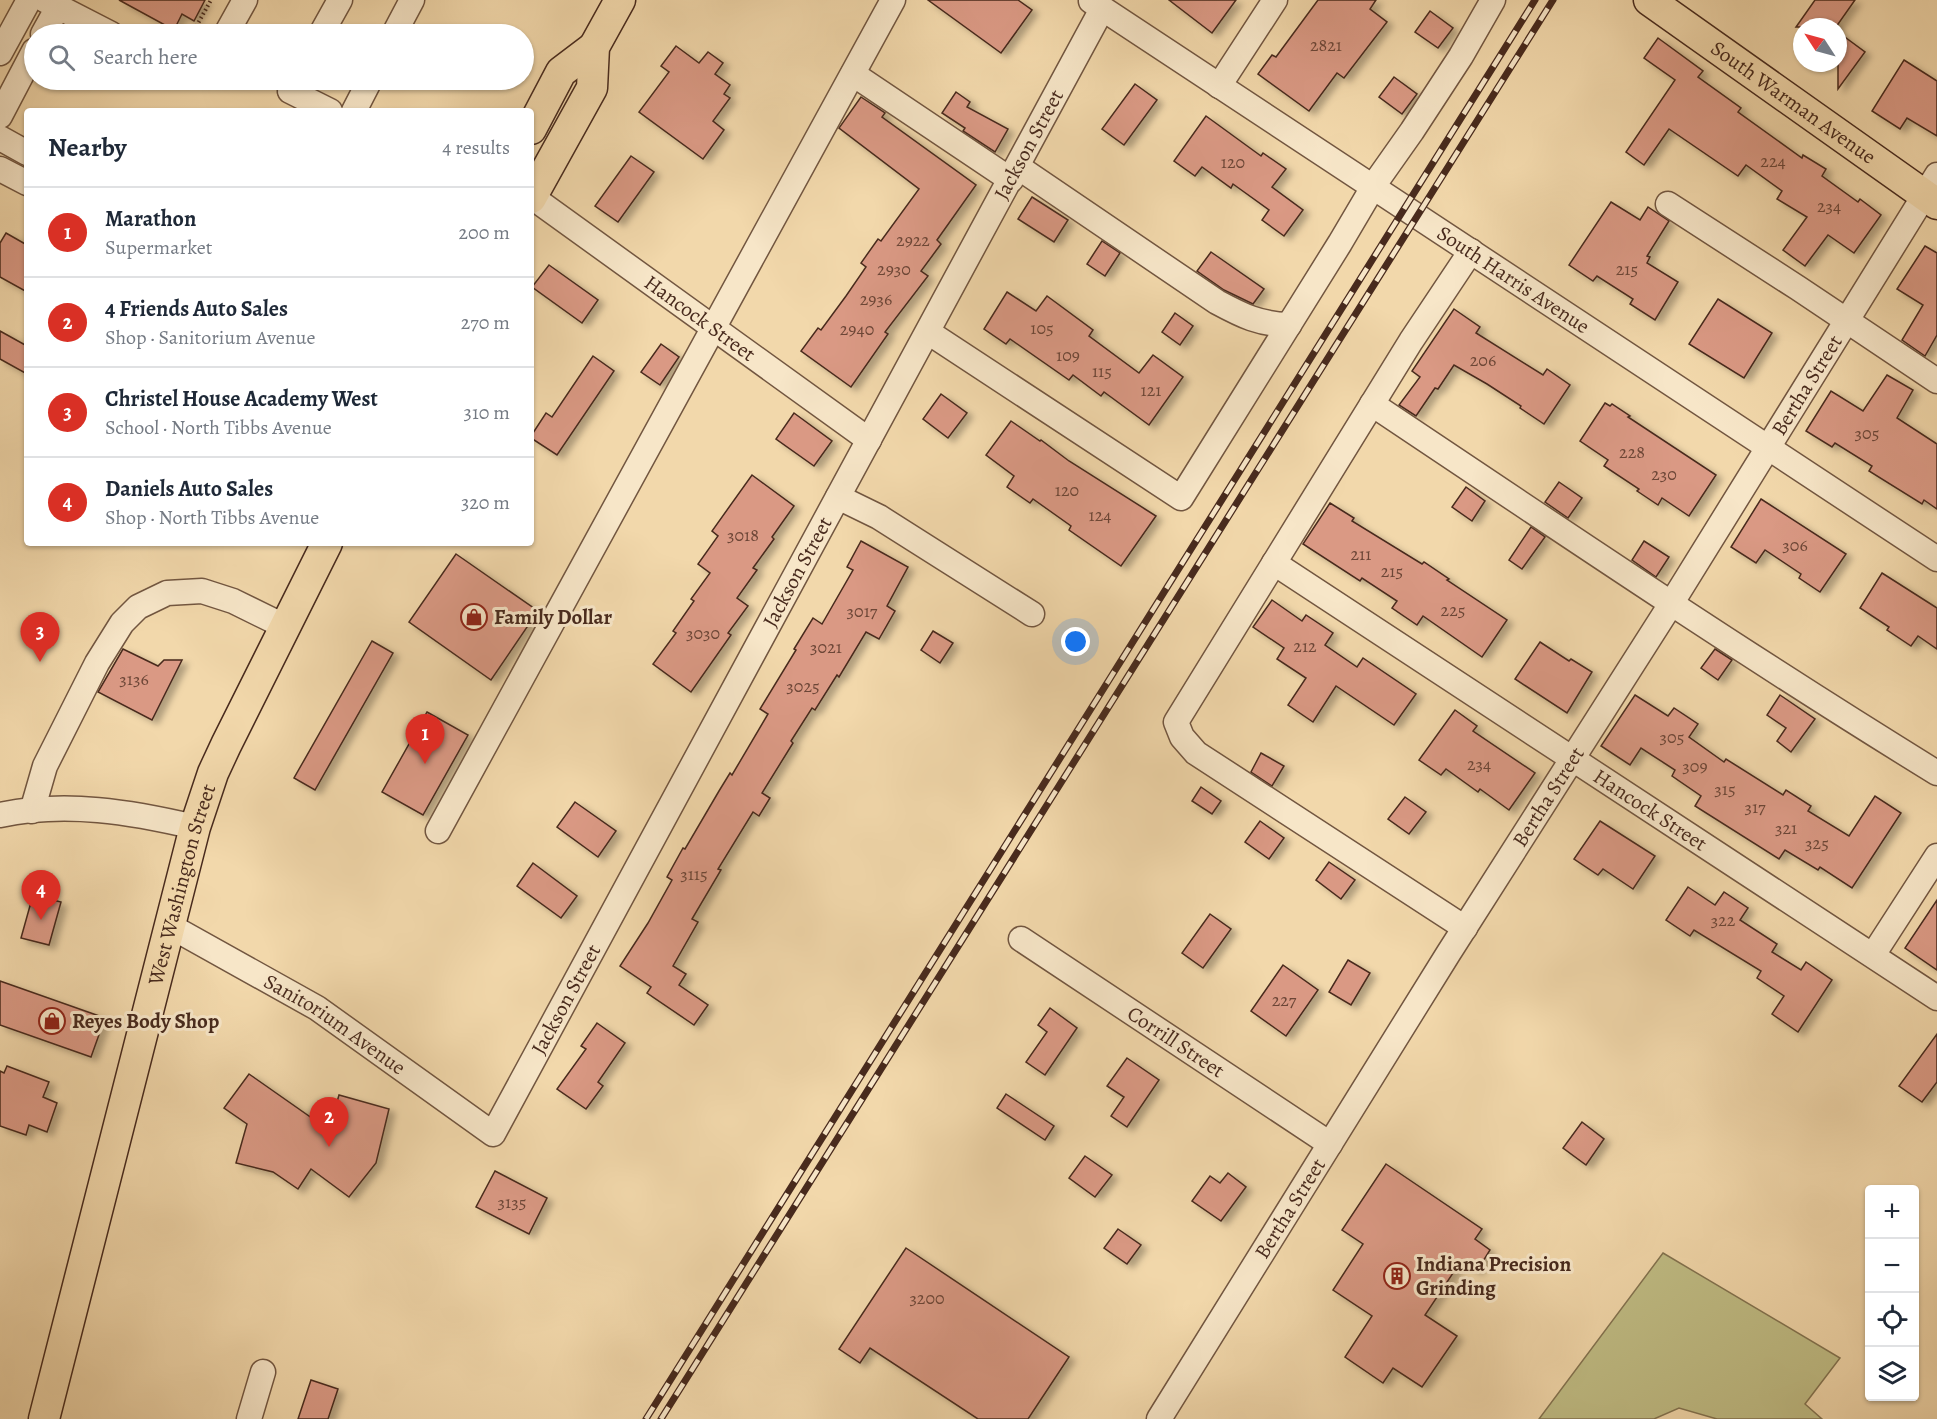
<!DOCTYPE html>
<meta charset="utf-8">
<style>
:root{--surface:#fff;--page:#f2f2f3;--text:#1f2937;--muted:#747a83;--line:#e0e1e3;--accent:#d93025}
body{margin:0;font-family:Alegreya,serif;background:var(--page);color:var(--text)}
.controls{position:absolute;right:18px;bottom:18px;display:grid;overflow:hidden;border-radius:6px;box-shadow:0 2px 4px #0004}
.controls button{width:54px;height:54px;display:grid;place-items:center;padding:0;border:0;border-bottom:2px solid var(--line);background:var(--surface);color:var(--text);font:30px sans-serif}
.compass{position:absolute;left:1793px;top:18px;width:54px;height:54px;border-radius:50%;background:var(--surface);box-shadow:0 2px 4px #0004;rotate:306deg}
.you{position:absolute;left:1076px;top:642px;width:21px;height:21px;margin:-15px;border:4px solid #fff;border-radius:50%;background:#1a73e8;box-shadow:0 0 0 9px #1a73e833}
.badge{display:grid;place-items:center;width:39px;height:39px;border-radius:50%;background:var(--accent);color:#fff;font-size:20px;font-weight:700}
.pin{position:absolute;translate:-50% -50px;filter:drop-shadow(0 2px 3px #0008)}
.pin::after{content:'';position:absolute;top:32px;width:21px;height:18px;background:inherit;clip-path:polygon(0 0,100% 0,50% 100%)}
.list{margin:0;padding:0;list-style:none}
h2{display:flex;justify-content:space-between;align-items:center;height:78px;margin:0;padding:0 24px;font-size:26px}
h2 small{font-size:20px;font-weight:400;color:var(--muted)}
.list li{display:grid;grid-template-columns:39px 1fr auto;gap:18px;align-items:center;box-sizing:border-box;height:90px;padding:0 24px;border-top:2px solid var(--line)}
.list b{display:block;font-size:22px;white-space:nowrap}
.list p{margin:0;font-size:20px;white-space:nowrap;color:var(--muted)}
.list em{font-size:20px;font-style:normal;color:var(--muted)}
.icon{flex:none;width:33px;height:33px;fill:none;stroke:currentColor;stroke-width:2;stroke-linecap:round;stroke-linejoin:round}
.map{position:relative;flex:none;width:1937px;height:1419px;overflow:hidden}
.search{position:absolute;background:var(--surface);box-shadow:0 2px 4px #0004;left:24px;top:24px;width:510px;height:66px;display:flex;align-items:center;gap:15px;box-sizing:border-box;padding:0 21px;border-radius:33px;color:var(--muted);font-size:22px}
.panel{position:absolute;background:var(--surface);box-shadow:0 2px 4px #0004;left:24px;top:108px;width:510px;height:438px;border-radius:6px}
.map>svg:first-child{display:block}
.green{fill:#c0bd85;stroke:#847451;stroke-width:1.5}
.building{fill:#da9984;stroke:#482a1d;stroke-width:1.5;filter:url(#shadow)}
.lines{fill:none;stroke-linecap:round;stroke-linejoin:round}
.minor-casing{stroke:#725640;stroke-width:27}
.major-casing{stroke:#482a1d;stroke-width:33}
.path{stroke:#482a1d;stroke-width:4;stroke-dasharray:1.5 3;stroke-linecap:butt}
.minor{stroke:#f7e6c8;stroke-width:24}
.major{stroke:#f2d8ab;stroke-width:30}
.rail-casing{stroke:#482a1d;stroke-width:7}
.rail{stroke:#f7e6c8;stroke-width:4.5;stroke-dasharray:14;stroke-linecap:butt}
.labels{text-anchor:middle;stroke-width:6;stroke-linejoin:round;paint-order:stroke}
.number-label{font-size:18px;fill:#6c4637}
.street-label{font-size:21px;fill:#482a1d;stroke:#f7e6c8}
.poi-label{font-size:21px;font-weight:bold;fill:#482a1d;stroke:#f7e6c8;text-anchor:start}
</style>
<div class="map">
<svg width="1937" height="1419" viewBox="0 0 1937 1419">
<defs>
<filter id="shadow"><feDropShadow dx="6" dy="4" stdDeviation="3" flood-color="#0004"/></filter>
</defs>
<rect width="100%" height="100%" fill="#f2d8ab"/>
<filter id="stains"><feTurbulence type="fractalNoise" baseFrequency=".00333" numOctaves="4"/><feColorMatrix values="0 0 0 0 .2 0 0 0 0 .09 0 0 0 0 .02 0 0 0 .5 -.17"/></filter>
<radialGradient id="worn" r=".72"><stop offset=".6" stop-color="#630" stop-opacity="0"/><stop offset="1" stop-color="#630" stop-opacity=".3"/></radialGradient>
<polygon class="green" points="1663,1253 1840,1358 1805,1404 1822,1419 1717,1419 1679,1408 1654,1419 1539,1419"/>
<g class="building">
<polygon points="119,0 205,0 194,21 182,14 174,30"/>
<polygon points="928,0 1018,0 1032,10 1001,53"/>
<polygon points="1169,0 1236,0 1212,33"/>
<polygon points="1318,0 1376,0 1370,9 1387,22 1344,78 1337,73 1309,111 1258,74 1272,55 1276,57"/>
<polygon points="1815,0 1855,0 1836,27 1796,27"/>
<polygon points="1430,11 1453,28 1438,48 1415,32"/>
<polygon points="1838,32 1865,52 1838,89"/>
<polygon points="1658,38 1703,71 1698,77 1741,108 1738,112 1802,158 1803,155 1826,169 1822,176 1858,202 1860,199 1881,215 1854,253 1828,235 1805,266 1783,250 1807,217 1777,199 1782,191 1746,165 1738,176 1669,129 1644,165 1626,152 1675,80 1644,58"/>
<polygon points="676,46 699,63 708,52 723,63 715,74 730,85 724,94 730,98 713,121 724,130 703,159 639,112 669,72 661,66"/>
<polygon points="1904,60 1937,81 1937,136 1907,118 1900,129 1872,111"/>
<polygon points="1394,77 1417,94 1402,114 1379,97"/>
<polygon points="1135,84 1157,100 1124,145 1102,129"/>
<polygon points="956,92 970,102 967,107 1008,129 995,152 963,131 965,128 942,113"/>
<polygon points="861,97 885,113 882,117 976,185 937,240 941,244 921,271 928,276 885,332 888,334 851,387 801,351 818,328 821,330 846,296 866,267 861,263 878,239 881,241 919,189 839,128"/>
<polygon points="1206,116 1261,156 1263,153 1286,169 1272,187 1303,210 1284,236 1262,220 1269,210 1233,184 1231,188 1202,167 1195,176 1174,161"/>
<polygon points="631,156 654,172 618,222 595,206"/>
<polygon points="1032,197 1068,220 1054,242 1018,219"/>
<polygon points="1611,202 1640,220 1648,207 1669,221 1647,256 1650,257 1647,263 1678,282 1655,320 1630,304 1633,299 1597,276 1593,281 1569,265"/>
<polygon points="6,233 27,245 27,292 0,277 0,243"/>
<polygon points="1102,241 1120,253 1105,276 1087,264"/>
<polygon points="1925,246 1937,253 1937,335 1925,356 1902,340 1923,305 1897,289"/>
<polygon points="1211,252 1264,289 1253,304 1224,290 1197,271"/>
<polygon points="549,265 598,300 582,323 532,287"/>
<polygon points="1007,292 1036,311 1047,296 1093,330 1089,336 1139,373 1153,355 1183,377 1149,425 1104,392 1101,396 1073,375 1069,380 1010,339 1006,344 984,329"/>
<polygon points="1718,299 1772,333 1744,378 1689,344"/>
<polygon points="1454,309 1480,327 1476,333 1543,375 1547,369 1570,385 1544,424 1520,408 1521,406 1487,384 1454,365 1438,389 1435,388 1416,416 1399,405 1420,377 1412,371"/>
<polygon points="1175,313 1193,326 1180,345 1162,332"/>
<polygon points="0,331 27,346 27,374 0,359"/>
<polygon points="661,344 679,357 660,385 641,372"/>
<polygon points="593,356 614,371 557,455 531,438 531,436 546,413 552,417"/>
<polygon points="1887,375 1913,390 1897,418 1937,444 1937,509 1924,500 1922,504 1869,471 1872,466 1835,443 1832,447 1806,431 1831,391 1863,411"/>
<polygon points="941,394 967,413 948,438 923,419"/>
<polygon points="1605,403 1610,406 1612,404 1630,416 1628,417 1716,475 1689,516 1662,498 1658,505 1637,491 1639,489 1604,466 1608,460 1580,441"/>
<polygon points="794,413 832,441 814,466 776,439"/>
<polygon points="1011,421 1040,441 1041,440 1069,461 1156,516 1121,566 1069,530 1071,526 1033,499 1030,503 1007,487 1014,476 986,455"/>
<polygon points="752,475 794,506 772,537 774,539 753,568 757,570 737,598 748,606 728,633 731,635 691,692 653,664 676,633 673,631 694,601 691,599 710,573 698,564 718,536 712,531"/>
<polygon points="1559,482 1582,498 1568,518 1545,502"/>
<polygon points="1466,487 1485,501 1472,521 1452,507"/>
<polygon points="1761,499 1846,554 1820,592 1799,578 1801,574 1765,550 1756,563 1731,547"/>
<polygon points="1330,503 1354,518 1352,521 1422,564 1424,562 1449,579 1447,580 1507,620 1482,657 1423,616 1417,625 1392,608 1397,601 1362,578 1360,581 1303,544"/>
<polygon points="1531,527 1545,537 1522,569 1509,560"/>
<polygon points="861,541 908,567 887,606 895,611 879,639 866,632 839,677 837,675 815,710 812,708 791,741 793,743 762,793 770,798 759,816 753,812 718,869 721,870 692,919 698,922 673,966 686,974 679,985 708,1005 694,1025 647,993 651,987 620,966 648,923 672,880 667,877 683,848 685,849 719,791 730,773 732,775 768,714 760,709 796,650 794,649 813,618 822,624 853,570 847,567"/>
<polygon points="1644,541 1669,557 1656,577 1632,560"/>
<polygon points="456,554 538,611 491,680 409,622"/>
<polygon points="1882,573 1937,608 1937,649 1918,636 1911,646 1887,630 1889,627 1860,608"/>
<polygon points="1272,600 1302,621 1306,615 1333,633 1325,645 1357,667 1363,658 1416,694 1394,725 1336,686 1313,722 1288,705 1306,678 1277,659 1284,648 1253,627"/>
<polygon points="933,631 953,643 940,663 921,650"/>
<polygon points="372,641 393,653 315,790 294,778"/>
<polygon points="1540,642 1569,661 1571,659 1592,672 1567,713 1515,679"/>
<polygon points="123,649 158,666 164,660 182,660 152,720 98,692"/>
<polygon points="1715,649 1732,660 1718,680 1701,668"/>
<polygon points="1635,695 1668,716 1674,708 1698,724 1689,737 1724,762 1726,759 1783,795 1786,790 1811,806 1808,811 1849,836 1875,796 1901,813 1852,888 1820,867 1818,870 1785,850 1779,859 1695,806 1701,796 1672,776 1675,770 1641,748 1630,765 1601,746"/>
<polygon points="1780,695 1815,719 1791,752 1777,741 1786,728 1767,715"/>
<polygon points="1455,710 1477,726 1473,731 1535,773 1509,810 1480,789 1478,792 1446,769 1441,775 1419,760"/>
<polygon points="427,712 468,735 423,815 382,792"/>
<polygon points="1261,753 1284,766 1272,786 1251,772"/>
<polygon points="1201,787 1221,801 1212,814 1192,801"/>
<polygon points="1405,797 1426,812 1409,834 1388,819"/>
<polygon points="575,802 616,831 598,857 557,827"/>
<polygon points="1260,821 1284,838 1269,859 1245,842"/>
<polygon points="1600,821 1655,856 1633,889 1603,869 1598,875 1574,859"/>
<polygon points="1329,862 1355,880 1341,899 1316,880"/>
<polygon points="533,863 577,896 561,918 517,886"/>
<polygon points="1688,887 1715,905 1724,892 1748,908 1740,920 1777,944 1772,952 1801,970 1806,962 1832,980 1798,1032 1772,1014 1784,996 1757,978 1761,971 1694,930 1690,936 1666,920"/>
<polygon points="33,895 61,902 49,945 21,938"/>
<polygon points="1937,900 1937,970 1905,948"/>
<polygon points="1210,914 1231,929 1203,968 1182,953"/>
<polygon points="1348,960 1370,973 1351,1005 1329,992"/>
<polygon points="1283,965 1318,990 1286,1036 1251,1011"/>
<polygon points="0,981 105,1018 91,1057 0,1025"/>
<polygon points="1050,1008 1077,1028 1045,1075 1026,1062 1047,1032 1038,1025"/>
<polygon points="597,1023 625,1043 598,1082 603,1086 586,1109 557,1089 586,1049 581,1046"/>
<polygon points="1937,1034 1937,1082 1922,1102 1899,1086"/>
<polygon points="1127,1058 1159,1080 1127,1127 1111,1116 1124,1097 1107,1086"/>
<polygon points="7,1066 49,1082 43,1097 57,1103 47,1132 29,1125 26,1135 0,1126 0,1071 4,1073"/>
<polygon points="249,1074 329,1130 339,1095 389,1109 376,1163 349,1197 311,1169 298,1189 273,1172 236,1163 247,1124 224,1108"/>
<polygon points="1006,1094 1054,1126 1045,1140 997,1108"/>
<polygon points="1582,1122 1604,1139 1586,1165 1563,1148"/>
<polygon points="1085,1156 1112,1175 1095,1197 1069,1178"/>
<polygon points="1386,1164 1482,1229 1475,1239 1490,1250 1477,1271 1461,1261 1425,1315 1457,1336 1422,1387 1393,1368 1383,1383 1345,1357 1372,1316 1333,1290 1363,1244 1342,1230"/>
<polygon points="495,1171 547,1198 529,1234 476,1207"/>
<polygon points="1228,1173 1246,1187 1221,1221 1192,1201 1210,1176 1220,1183"/>
<polygon points="1118,1229 1141,1245 1127,1264 1104,1248"/>
<polygon points="906,1248 1069,1357 1028,1419 978,1419 870,1348 860,1363 839,1349"/>
<polygon points="311,1380 338,1389 328,1419 298,1419"/>
</g>
<g class="lines">
<defs>
<g id="minor">
<polyline points="45,0 111,34"/>
<path id="s1" d="M1091,1L1937,559"/>
<polyline points="43,34 58,7"/>
<polyline points="226,34 245,0"/>
<polyline points="321,34 340,0"/>
<polyline points="394,34 412,0"/>
<polyline points="0,53 29,0"/>
<polyline points="853,74 1011,180"/>
<polyline points="1219,86 1275,0"/>
<polyline points="290,91 330,111"/>
<polyline points="354,111 370,80"/>
<polyline points="0,116 34,51"/>
<polyline points="0,138 27,153"/>
<path d="M1018,167L1217,302C1243,316 1259,324 1289,325"/>
<polyline points="0,169 27,183"/>
<path id="s2" d="M532,197L869,440"/>
<polyline points="1668,204 1798,288 1937,381"/>
<polyline points="928,332 1181,498 1340,243 1376,182 1412,131 1461,56 1493,0"/>
<path d="M1372,404C1559,529 1745,655 1937,773"/>
<polyline points="838,497 879,517 1032,614"/>
<path id="s3" d="M1274,563L1937,998"/>
<polyline points="32,811 45,766 97,663 122,623 138,607 167,593 202,591 233,601 286,627"/>
<path d="M0,815C66,801 131,812 195,827"/>
<polyline points="438,831 893,0"/>
<path id="s4" d="M170,926L317,1008L493,1134L1102,9"/>
<polyline points="1465,928 1196,753 1182,737 1176,722 1411,341 1471,251"/>
<path id="s5" d="M1021,939L1330,1144"/>
<polyline points="1873,955 1937,856"/>
<polyline points="249,1419 263,1372"/>
<path id="s6" d="M1159,1419L1448,954L1671,604L1937,175"/>
</g>
<g id="major">
<path id="s7" d="M1649,0L1937,204"/>
<polyline points="531,129 561,72 594,47"/>
<polyline points="531,198 592,88 594,47 620,0"/>
<path id="s8" d="M44,1419L195,827L213,773L226,745L327,543"/>
</g>
</defs>
<use href="#minor" class="minor-casing"/>
<use href="#major" class="major-casing"/>
<g class="path">
<polyline points="133,29 143,34"/>
<polyline points="192,34 211,0"/>
</g>
<use href="#minor" class="minor"/>
<use href="#major" class="major"/>
<defs>
<g id="rail">
<polyline points="646,1419 1535,0"/>
<polyline points="661,1419 1553,0"/>
</g>
</defs>
<use href="#rail" class="rail-casing"/>
<use href="#rail" class="rail"/>
</g>
<defs>
<symbol id="shop-ring" viewBox="-11 -11 22 22"><circle r="9.5" fill="#f7e6c8" stroke="#8f2418" stroke-width="1.5"/><path d="M-5-2.5h2.3a2.7 3.5 0 0 1 5.4 0H5L5.5 6h-11ZM-1.5-2.5h3a1.5 2.3 0 0 0-3 0Z" fill="#8f2418"/></symbol>
<symbol id="building-ring" viewBox="-11 -11 22 22"><circle r="9.5" fill="#f7e6c8" stroke="#8f2418" stroke-width="1.5"/><path d="M-4-6H4V6H1V3H-1V6H-4ZM-2.5-4.3h1.7v1.8h-1.7ZM.8-4.3h1.7v1.8H.8ZM-2.5-1h1.7V.8h-1.7ZM.8-1h1.7V.8H.8Z" fill="#8f2418"/></symbol>
</defs>
<g fill-rule="evenodd">
<use href="#shop-ring" x="459" y="602" width="30" height="30"/>
<use href="#shop-ring" x="37" y="1006" width="30" height="30"/>
<use href="#building-ring" x="1382" y="1261" width="30" height="30"/>
</g>
<g class="labels">
<g class="number-label">
<text x="1326" y="51">2821</text>
<text x="1773" y="167">224</text>
<text x="1233" y="168">120</text>
<text x="1829" y="212">234</text>
<text x="913" y="246">2922</text>
<text x="894" y="275">2930</text>
<text x="1627" y="275">215</text>
<text x="876" y="305">2936</text>
<text x="1042" y="334">105</text>
<text x="857" y="335">2940</text>
<text x="1068" y="361">109</text>
<text x="1483" y="366">206</text>
<text x="1102" y="377">115</text>
<text x="1151" y="396">121</text>
<text x="1867" y="439">305</text>
<text x="1632" y="458">228</text>
<text x="1664" y="480">230</text>
<text x="1067" y="496">120</text>
<text x="1100" y="521">124</text>
<text x="743" y="541">3018</text>
<text x="1795" y="551">306</text>
<text x="1361" y="560">211</text>
<text x="1392" y="577">215</text>
<text x="1453" y="616">225</text>
<text x="862" y="617">3017</text>
<text x="703" y="639">3030</text>
<text x="1305" y="652">212</text>
<text x="826" y="653">3021</text>
<text x="134" y="685">3136</text>
<text x="803" y="692">3025</text>
<text x="1672" y="743">305</text>
<text x="1479" y="770">234</text>
<text x="1695" y="772">309</text>
<text x="1725" y="795">315</text>
<text x="1755" y="813">317</text>
<text x="1786" y="834">321</text>
<text x="1817" y="849">325</text>
<text x="694" y="880">3115</text>
<text x="1723" y="926">322</text>
<text x="1284" y="1006">227</text>
<text x="512" y="1208">3135</text>
<text x="927" y="1304">3200</text>
</g>
<g class="street-label">
<text dy="7" stroke="none"><textPath href="#s7" startOffset="177">South Warman Avenue</textPath></text>
<text dy="7" stroke="none"><textPath href="#s4" startOffset="1510">Jackson Street</textPath></text>
<text dy="7" stroke="none"><textPath href="#s1" startOffset="506">South Harris Avenue</textPath></text>
<text dy="7" stroke="none"><textPath href="#s2" startOffset="207">Hancock Street</textPath></text>
<text dy="7" stroke="none"><textPath href="#s6" startOffset="1220">Bertha Street</textPath></text>
<text dy="7" stroke="none"><textPath href="#s4" startOffset="1024">Jackson Street</textPath></text>
<text dy="7" stroke="none"><textPath href="#s6" startOffset="734">Bertha Street</textPath></text>
<text dy="7" stroke="none"><textPath href="#s3" startOffset="450">Hancock Street</textPath></text>
<text dy="7" stroke="none"><textPath href="#s8" startOffset="552">West Washington Street</textPath></text>
<text dy="7" stroke="none"><textPath href="#s4" startOffset="538">Jackson Street</textPath></text>
<text dy="7" stroke="none"><textPath href="#s4" startOffset="192">Sanitorium Avenue</textPath></text>
<text dy="7" stroke="none"><textPath href="#s5" startOffset="186">Corrill Street</textPath></text>
<text dy="7" stroke="none"><textPath href="#s6" startOffset="248">Bertha Street</textPath></text>
</g>
<g class="poi-label">
<text x="494" y="624">Family Dollar</text>
<text x="72" y="1028">Reyes Body Shop</text>
<text x="1416" y="1271">Indiana Precision<tspan x="1416" dy="24">Grinding</tspan></text>
</g>
</g>
<rect width="100%" height="100%" filter="url(#stains)"/>
<rect width="100%" height="100%" fill="url(#worn)"/>
</svg>
<div class="controls">
<button>+</button>
<button>−</button>
<button><svg class="icon" aria-label="locate" viewBox="0 0 24 24"><circle cx="12" cy="12" r="6"/><path d="M12 2v4M12 18v4M2 12h4M18 12h4"/></svg></button>
<button><svg class="icon" aria-label="layers" viewBox="0 0 24 24"><path d="M12 4l9 5-9 5-9-5zM3 14l9 5 9-5"/></svg></button>
</div>
<svg class="compass" viewBox="-18 -18 36 36"><path d="M0-13l5 13h-10z" fill="#e53935"/><path d="M0 13l5-13h-10z" fill="#747a83"/></svg>
<div class="you"></div>
<div class="pin badge" style="left:425px;top:764px">1</div>
<div class="pin badge" style="left:329px;top:1147px">2</div>
<div class="pin badge" style="left:40px;top:662px">3</div>
<div class="pin badge" style="left:41px;top:920px">4</div>
<div class="search"><svg class="icon" aria-label="search" viewBox="0 0 24 24"><circle cx="10" cy="10" r="6"/><path d="M15 15l6 6"/></svg>Search here</div>
<section class="panel">
<h2>Nearby<small>4 results</small></h2>
<ul class="list">
<li><span class="badge">1</span><div><b>Marathon</b><p>Supermarket</p></div><em>200 m</em></li>
<li><span class="badge">2</span><div><b>4 Friends Auto Sales</b><p>Shop · Sanitorium Avenue</p></div><em>270 m</em></li>
<li><span class="badge">3</span><div><b>Christel House Academy West</b><p>School · North Tibbs Avenue</p></div><em>310 m</em></li>
<li><span class="badge">4</span><div><b>Daniels Auto Sales</b><p>Shop · North Tibbs Avenue</p></div><em>320 m</em></li>
</ul>
</section>
</div>
